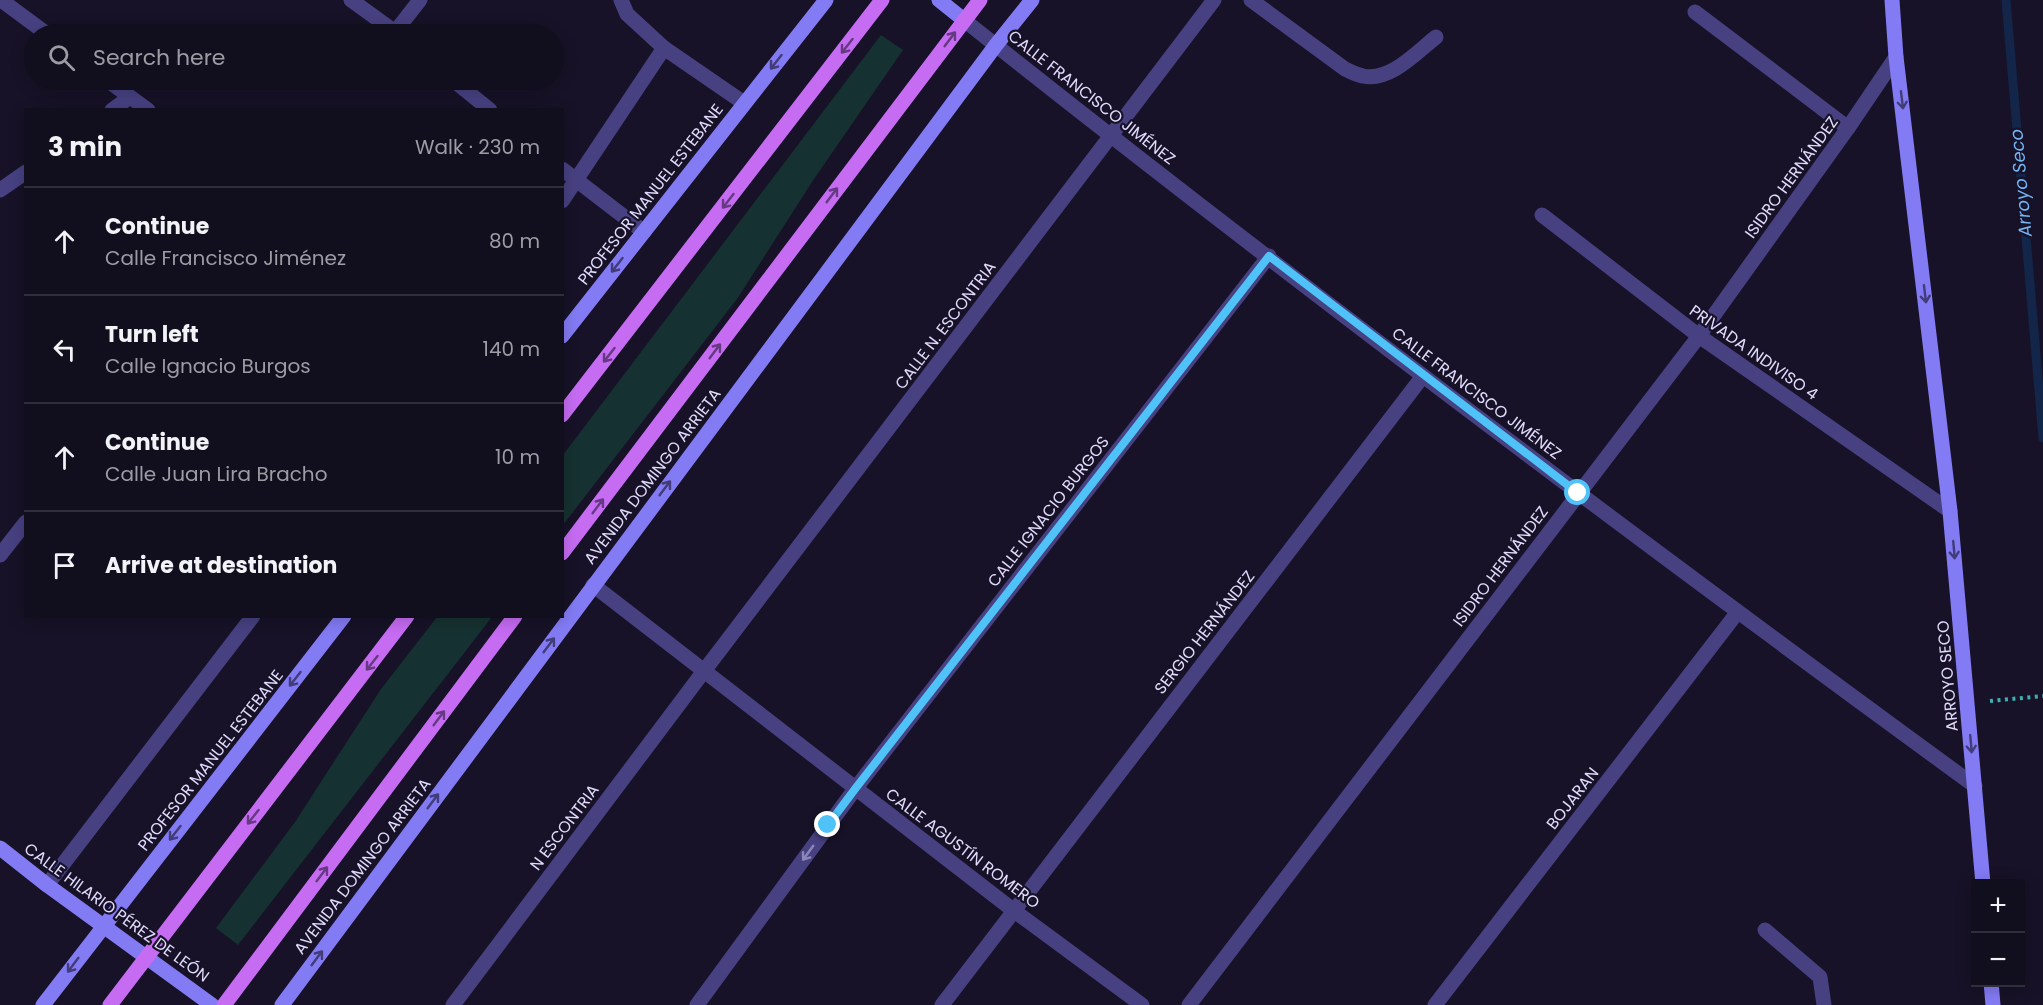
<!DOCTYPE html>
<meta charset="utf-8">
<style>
:root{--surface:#110e1d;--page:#1a1726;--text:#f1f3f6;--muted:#9c9ca4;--line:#302e3b}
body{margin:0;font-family:Poppins,sans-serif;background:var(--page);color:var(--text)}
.controls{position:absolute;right:18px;bottom:18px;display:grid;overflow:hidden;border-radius:0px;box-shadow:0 3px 15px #0003}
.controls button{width:54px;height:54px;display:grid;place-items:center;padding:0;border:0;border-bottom:2px solid var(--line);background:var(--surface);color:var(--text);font:30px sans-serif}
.stop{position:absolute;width:18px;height:18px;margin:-14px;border:4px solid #4fc3f7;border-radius:50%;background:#fff}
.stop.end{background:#4fc3f7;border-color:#fff;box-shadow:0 2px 6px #0008}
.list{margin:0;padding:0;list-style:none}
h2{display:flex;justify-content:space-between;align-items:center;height:78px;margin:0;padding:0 24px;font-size:26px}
h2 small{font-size:20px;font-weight:400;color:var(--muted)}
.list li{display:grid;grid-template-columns:39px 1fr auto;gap:18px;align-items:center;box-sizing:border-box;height:108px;padding:0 24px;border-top:2px solid var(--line)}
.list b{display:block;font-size:22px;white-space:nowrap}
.list p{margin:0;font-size:20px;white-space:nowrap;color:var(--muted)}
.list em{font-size:20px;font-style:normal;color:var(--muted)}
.icon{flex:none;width:33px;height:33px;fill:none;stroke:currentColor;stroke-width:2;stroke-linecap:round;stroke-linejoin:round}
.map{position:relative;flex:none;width:2043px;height:1005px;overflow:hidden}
.search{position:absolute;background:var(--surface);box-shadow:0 3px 15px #0003;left:24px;top:24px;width:540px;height:66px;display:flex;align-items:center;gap:15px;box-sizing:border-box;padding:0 21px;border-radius:33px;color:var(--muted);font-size:22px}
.panel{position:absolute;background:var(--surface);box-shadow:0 3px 15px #0003;left:24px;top:108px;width:540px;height:510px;border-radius:0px}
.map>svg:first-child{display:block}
.green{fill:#163131}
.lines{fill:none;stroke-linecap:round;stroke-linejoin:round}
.stream{stroke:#13264a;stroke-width:9}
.path{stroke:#3bb1af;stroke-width:4;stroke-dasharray:3 4.5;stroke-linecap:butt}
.street{stroke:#474182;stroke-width:15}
.secondary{stroke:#837bf4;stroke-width:15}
.primary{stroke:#c66cf3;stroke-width:15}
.oneway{stroke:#663a83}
.oneway2{stroke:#423c79}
.oneway3{stroke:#8c87b9}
.route{stroke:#4fc3f7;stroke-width:8}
.labels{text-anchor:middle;stroke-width:4.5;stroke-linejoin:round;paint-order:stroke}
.street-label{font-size:16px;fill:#e1dcfc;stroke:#171227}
.water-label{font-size:18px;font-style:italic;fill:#73b2f3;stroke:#171227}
</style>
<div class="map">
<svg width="2043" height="1005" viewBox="0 0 2043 1005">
<rect width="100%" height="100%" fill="#171227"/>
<g class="green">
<polygon points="881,35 903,50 814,179 737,299 563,525 563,455"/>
<polygon points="437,617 492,617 238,945 216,928 295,822 381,689"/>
</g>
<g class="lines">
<polyline class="stream" points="2006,0 2043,438"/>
<polyline class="path" points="1990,701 2043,696"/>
<g class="street">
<polyline points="1,0 47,34"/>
<polyline points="351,0 398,34"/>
<polyline points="621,0 627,14 664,48 744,103"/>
<path d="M1251,0L1345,69C1351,72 1357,75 1363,76C1390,82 1417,52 1436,37"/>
<polyline points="1695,12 1848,128"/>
<path d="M964,20C1295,283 1634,537 1975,786"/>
<polyline points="395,32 420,0"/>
<polyline points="107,80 148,110"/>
<polyline points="453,80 490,110"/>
<polyline points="112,110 130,97"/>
<polyline points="562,169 644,232"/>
<polyline points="0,190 26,172"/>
<polyline points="562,201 664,48"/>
<polyline points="1542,215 1699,336 1950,511"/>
<polyline points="0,555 26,522"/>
<polyline points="593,585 1013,910 1142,1005"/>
<polyline points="47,885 253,616"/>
<polyline points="1765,930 1820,977 1824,1005"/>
<polyline points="453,1005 704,671 1214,0"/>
<polyline points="697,1005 855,789 1269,256"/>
<polyline points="942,1005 1423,376"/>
<polyline points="1189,1005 1699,336 1848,128 1896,57"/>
<polyline points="1435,1005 1737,613"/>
</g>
<g class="secondary">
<polyline points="939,0 964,20"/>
<polyline points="1892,0 1896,57 1950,511 1983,884"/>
<polyline points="562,336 826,0"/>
<polyline points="0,848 47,885 212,1005"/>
<polyline points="1991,982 1993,1005"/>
<polyline points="43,1005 344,616"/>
<polyline points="282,1005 996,45 1032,0"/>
</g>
<g class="primary">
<polyline points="562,415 882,0"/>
<polyline points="562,553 980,0"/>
<polyline points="110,1005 407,616"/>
<polyline points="224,1005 515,616"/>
</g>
</g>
<defs><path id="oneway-shaft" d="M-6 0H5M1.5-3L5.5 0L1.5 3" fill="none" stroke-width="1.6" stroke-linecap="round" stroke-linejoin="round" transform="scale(1.5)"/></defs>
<g class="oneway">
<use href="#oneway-shaft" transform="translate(950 39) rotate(-53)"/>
<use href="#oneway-shaft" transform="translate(847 46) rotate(128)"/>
<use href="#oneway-shaft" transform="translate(832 195) rotate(-53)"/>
<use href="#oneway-shaft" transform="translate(728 201) rotate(128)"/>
<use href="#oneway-shaft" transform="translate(715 351) rotate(-53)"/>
<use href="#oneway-shaft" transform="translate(609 355) rotate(128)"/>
<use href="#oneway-shaft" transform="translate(598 506) rotate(-53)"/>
<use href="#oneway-shaft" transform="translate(372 663) rotate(128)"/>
<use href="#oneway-shaft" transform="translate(439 718) rotate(-53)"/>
<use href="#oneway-shaft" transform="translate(253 817) rotate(128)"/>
<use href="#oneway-shaft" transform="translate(322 874) rotate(-53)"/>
</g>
<g class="oneway2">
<use href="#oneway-shaft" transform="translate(776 62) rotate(128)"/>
<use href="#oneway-shaft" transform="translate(1902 100) rotate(83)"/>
<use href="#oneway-shaft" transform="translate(617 265) rotate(128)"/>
<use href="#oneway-shaft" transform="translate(1925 294) rotate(83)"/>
<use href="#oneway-shaft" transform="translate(665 488) rotate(-53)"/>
<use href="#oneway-shaft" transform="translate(1954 550) rotate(85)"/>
<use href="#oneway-shaft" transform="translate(549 645) rotate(-53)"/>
<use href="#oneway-shaft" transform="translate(295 679) rotate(128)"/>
<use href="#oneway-shaft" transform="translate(1971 744) rotate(85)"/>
<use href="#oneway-shaft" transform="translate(433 801) rotate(-53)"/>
<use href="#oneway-shaft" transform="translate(175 833) rotate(128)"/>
<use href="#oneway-shaft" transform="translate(317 958) rotate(-53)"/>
<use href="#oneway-shaft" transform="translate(73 965) rotate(127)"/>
</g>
<use class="oneway3" href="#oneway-shaft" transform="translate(808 853) rotate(126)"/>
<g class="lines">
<polyline class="route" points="828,825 855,789 1269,256 1578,493"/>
</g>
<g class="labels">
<g class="street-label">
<text transform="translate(1092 97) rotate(38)" y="6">CALLE FRANCISCO JIMÉNEZ</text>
<text transform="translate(1791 177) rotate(-54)" y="6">ISIDRO HERNÁNDEZ</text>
<text transform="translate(650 194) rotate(-52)" y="6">PROFESOR MANUEL ESTEBANE</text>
<text transform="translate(945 325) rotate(-53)" y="6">CALLE N. ESCONTRIA</text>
<text transform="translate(1754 352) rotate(35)" y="6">PRIVADA INDIVISO 4</text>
<text transform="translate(1477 393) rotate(37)" y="6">CALLE FRANCISCO JIMÉNEZ</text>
<text transform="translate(652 476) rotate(-53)" y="6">AVENIDA DOMINGO ARRIETA</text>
<text transform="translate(1048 511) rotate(-52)" y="6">CALLE IGNACIO BURGOS</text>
<text transform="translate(1500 566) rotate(-53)" y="6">ISIDRO HERNÁNDEZ</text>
<text transform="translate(1204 632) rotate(-52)" y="6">SERGIO HERNÁNDEZ</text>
<text transform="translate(1947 676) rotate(-95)" y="6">ARROYO SECO</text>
<text transform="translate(210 760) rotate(-52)" y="6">PROFESOR MANUEL ESTEBANE</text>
<text transform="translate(1572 798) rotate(-52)" y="6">BOJARAN</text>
<text transform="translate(564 827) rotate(-53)" y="6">N ESCONTRIA</text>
<text transform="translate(963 848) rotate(37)" y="6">CALLE AGUSTÍN ROMERO</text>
<text transform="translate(362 866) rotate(-53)" y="6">AVENIDA DOMINGO ARRIETA</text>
<text transform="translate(117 912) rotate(36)" y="6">CALLE HILARIO PÉREZ DE LEÓN</text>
</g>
<g class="water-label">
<text transform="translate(2021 183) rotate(-95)" y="6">Arroyo Seco</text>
</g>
</g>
</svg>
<div class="controls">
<button>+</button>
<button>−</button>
</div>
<div class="stop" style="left:1578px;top:493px"></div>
<div class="stop end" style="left:828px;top:825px"></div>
<div class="search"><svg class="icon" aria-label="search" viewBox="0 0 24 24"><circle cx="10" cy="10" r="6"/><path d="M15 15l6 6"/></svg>Search here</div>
<section class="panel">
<h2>3 min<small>Walk · 230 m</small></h2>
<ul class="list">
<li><svg class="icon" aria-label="ahead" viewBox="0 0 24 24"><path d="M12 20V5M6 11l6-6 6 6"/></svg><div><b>Continue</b><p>Calle Francisco Jiménez</p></div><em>80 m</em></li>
<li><svg class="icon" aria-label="left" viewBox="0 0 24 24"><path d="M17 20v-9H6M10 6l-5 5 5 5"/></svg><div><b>Turn left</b><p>Calle Ignacio Burgos</p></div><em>140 m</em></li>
<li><svg class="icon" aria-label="ahead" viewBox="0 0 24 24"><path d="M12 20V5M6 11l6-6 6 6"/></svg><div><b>Continue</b><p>Calle Juan Lira Bracho</p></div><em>10 m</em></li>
<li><svg class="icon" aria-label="arrive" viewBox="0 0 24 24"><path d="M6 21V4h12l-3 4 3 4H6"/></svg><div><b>Arrive at destination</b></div></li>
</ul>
</section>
</div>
